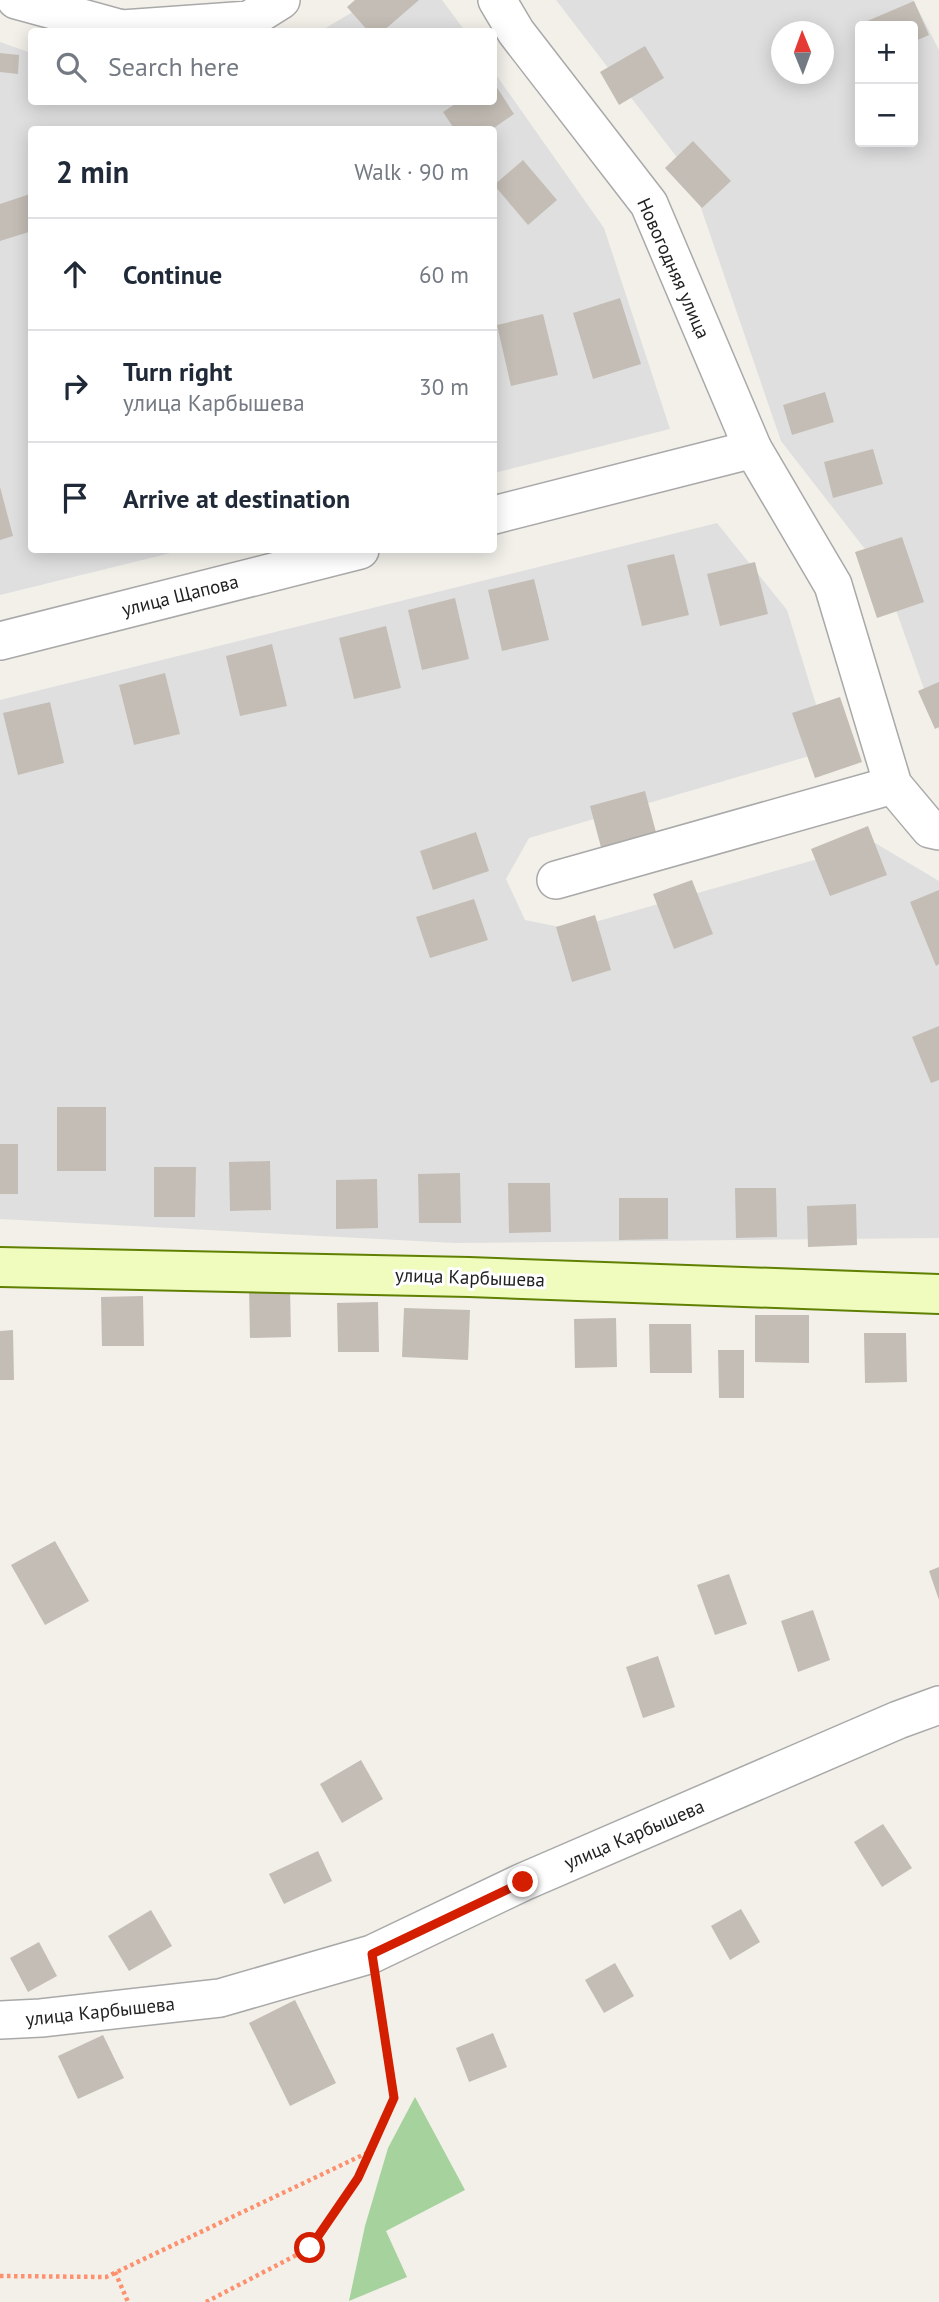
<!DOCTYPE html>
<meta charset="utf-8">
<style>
:root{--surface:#fff;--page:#f6f6f7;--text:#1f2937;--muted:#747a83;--line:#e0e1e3}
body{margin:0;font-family:"PT Sans",sans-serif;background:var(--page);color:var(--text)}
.controls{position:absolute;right:21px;top:21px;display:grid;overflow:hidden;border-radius:7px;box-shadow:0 4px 18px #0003}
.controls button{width:63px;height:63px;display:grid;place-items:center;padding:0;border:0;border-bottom:2px solid var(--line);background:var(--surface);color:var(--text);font:35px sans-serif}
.compass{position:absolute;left:771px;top:21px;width:63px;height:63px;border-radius:50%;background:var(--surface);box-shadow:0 4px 18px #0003;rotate:359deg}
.stop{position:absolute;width:21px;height:21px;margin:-16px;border:5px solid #d41e00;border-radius:50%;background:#fff}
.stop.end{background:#d41e00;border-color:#fff;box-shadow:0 2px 7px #0008}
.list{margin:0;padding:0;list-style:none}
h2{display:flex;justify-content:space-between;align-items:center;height:91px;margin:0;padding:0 28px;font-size:30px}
h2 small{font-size:23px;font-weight:400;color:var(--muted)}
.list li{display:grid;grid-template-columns:46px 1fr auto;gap:21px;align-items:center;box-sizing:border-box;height:112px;padding:0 28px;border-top:2px solid var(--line)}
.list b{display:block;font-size:26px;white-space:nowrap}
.list p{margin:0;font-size:23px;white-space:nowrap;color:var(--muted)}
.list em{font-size:23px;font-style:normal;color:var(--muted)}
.icon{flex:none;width:38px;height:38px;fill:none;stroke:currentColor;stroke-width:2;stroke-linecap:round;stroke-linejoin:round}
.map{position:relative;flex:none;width:939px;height:2302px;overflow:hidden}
.search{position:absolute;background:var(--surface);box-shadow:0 4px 18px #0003;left:28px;top:28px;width:469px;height:77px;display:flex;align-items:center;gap:18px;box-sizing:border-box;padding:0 24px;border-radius:7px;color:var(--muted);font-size:26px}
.panel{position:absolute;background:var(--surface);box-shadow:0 4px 18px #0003;left:28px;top:126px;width:469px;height:427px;border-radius:7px}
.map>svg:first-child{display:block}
.residential{fill:#e0dfdf;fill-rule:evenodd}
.forest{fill:#a5d29d}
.building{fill:#c3bdb5}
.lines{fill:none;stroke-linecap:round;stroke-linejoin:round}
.street-casing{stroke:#a9a9a9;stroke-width:40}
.secondary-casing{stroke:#608002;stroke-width:42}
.path{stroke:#fd916f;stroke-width:4.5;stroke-dasharray:3.5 3.5;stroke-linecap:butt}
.street{stroke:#fff;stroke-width:37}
.secondary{stroke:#f0fbbe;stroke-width:38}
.route{stroke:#d41e00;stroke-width:9}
.labels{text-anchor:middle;stroke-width:6;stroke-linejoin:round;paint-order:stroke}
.street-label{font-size:19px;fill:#222;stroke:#fff}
</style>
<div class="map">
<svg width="939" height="2302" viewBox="0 0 939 2302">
<rect width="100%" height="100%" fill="#f2f0e9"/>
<g class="residential">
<polygon points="373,0 442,0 465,31 319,32"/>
<path d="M556,0H913L939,50V731L882,571L781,441L689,173ZM860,26H913V142H860ZM782,32H824V74H782Z"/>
<polygon points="0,42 31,53 32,102 494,102 494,72 604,228 670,429 494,473 494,130 32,130 32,550 183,550 0,595"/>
<polygon points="717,523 787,610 830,750 529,838 506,879 525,920 570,929 875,843 939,881 939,1238 455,1243 0,1219 0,700"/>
</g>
<polygon class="forest" points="415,2097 465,2190 386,2231 407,2277 349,2301 365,2226 388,2148"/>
<g class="building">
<polygon points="355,0 419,0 382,32 369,32 347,7"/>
<polygon points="914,1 929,35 913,42 913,26 867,26 865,22"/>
<polygon points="645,46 664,78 619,105 600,72"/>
<polygon points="0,53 19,55 18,74 0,72"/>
<polygon points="494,83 514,114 491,130 455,130 443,112 458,102 494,102"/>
<polygon points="693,141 731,181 702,208 665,168"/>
<polygon points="523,160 557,200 528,225 494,185"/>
<polygon points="30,194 32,231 0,241 0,204"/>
<polygon points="620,298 641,364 593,379 573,313"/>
<polygon points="543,314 558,375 511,386 497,325"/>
<polygon points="825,392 834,422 792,435 783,405"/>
<polygon points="873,449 883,484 833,498 824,462"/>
<polygon points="0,487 13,536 0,540"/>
<polygon points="902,537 924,602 877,618 855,552"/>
<polygon points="674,554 689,615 642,626 627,565"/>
<polygon points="755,562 768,614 720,626 707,574"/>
<polygon points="534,579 549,640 502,651 488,590"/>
<polygon points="455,598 469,659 422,670 408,610"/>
<polygon points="386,626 401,688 354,699 339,638"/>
<polygon points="272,644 287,706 240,716 226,656"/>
<polygon points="165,673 180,734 134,745 119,685"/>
<polygon points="939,682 939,727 935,729 918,691"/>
<polygon points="840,697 862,762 815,778 792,713"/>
<polygon points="50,702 64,763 18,775 3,713"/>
<polygon points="645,791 657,836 602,851 590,806"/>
<polygon points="868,826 887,875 830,896 811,849"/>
<polygon points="476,832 489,871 433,890 420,851"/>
<polygon points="692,880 713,934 674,949 653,894"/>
<polygon points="939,890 939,964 936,966 910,902"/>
<polygon points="474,899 488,940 430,958 416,917"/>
<polygon points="595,915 611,970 572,982 556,927"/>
<polygon points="939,1026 939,1080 931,1083 912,1037"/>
<rect x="57" y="1107" width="49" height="64"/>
<rect x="0" y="1144" width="18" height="50"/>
<polygon points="270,1161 271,1210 230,1211 229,1162"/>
<polygon points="154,1167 196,1167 195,1217 154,1217"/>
<polygon points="460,1173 461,1223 419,1223 418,1174"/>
<polygon points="377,1179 378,1228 336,1229 336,1180"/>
<polygon points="508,1183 550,1183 551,1232 509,1233"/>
<polygon points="735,1188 776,1188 777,1237 736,1238"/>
<polygon points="619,1198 668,1198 668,1239 619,1240"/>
<polygon points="856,1204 857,1245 808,1247 807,1206"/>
<polygon points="249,1288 290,1288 291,1337 250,1338"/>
<polygon points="143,1296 144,1346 102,1346 101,1297"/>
<polygon points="378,1302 379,1352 338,1352 337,1303"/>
<polygon points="404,1308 470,1310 468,1360 402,1357"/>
<polygon points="755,1315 809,1315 809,1363 755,1362"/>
<polygon points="616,1318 617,1367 575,1368 574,1319"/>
<polygon points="649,1324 691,1324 692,1373 650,1373"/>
<polygon points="13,1330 14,1380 0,1380 0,1331"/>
<polygon points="864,1333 906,1333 907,1382 865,1383"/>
<polygon points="718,1350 744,1350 744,1398 719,1398"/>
<polygon points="55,1541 89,1601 45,1625 11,1565"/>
<polygon points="939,1567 939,1600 929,1571"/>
<polygon points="729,1574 747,1624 715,1635 697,1585"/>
<polygon points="813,1610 830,1660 798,1672 781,1621"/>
<polygon points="658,1656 675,1707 643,1718 626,1667"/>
<polygon points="361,1760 383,1799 342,1823 320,1784"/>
<polygon points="883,1824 912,1868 882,1887 854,1842"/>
<polygon points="318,1851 332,1881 284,1904 269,1874"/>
<polygon points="741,1909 760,1942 730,1960 711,1926"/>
<polygon points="151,1910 172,1946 129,1971 108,1936"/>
<polygon points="39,1942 57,1976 28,1992 10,1958"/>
<polygon points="615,1963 634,1996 604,2013 585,1980"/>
<polygon points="295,2000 336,2083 290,2106 249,2023"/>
<polygon points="493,2033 507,2067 469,2082 456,2048"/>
<polygon points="103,2035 124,2078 78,2099 58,2056"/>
</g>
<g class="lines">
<defs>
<g id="street">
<polyline points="16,0 122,29 249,20 281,0"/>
<polyline points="497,0 516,32 649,204 753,449 833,585 893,785 930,829 939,831"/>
<polyline points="494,515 753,449"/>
<polyline points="0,641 360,550"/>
<polyline points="556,880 893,785"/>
<polyline points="0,2020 41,2018 220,1998 372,1954 523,1882 898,1720 939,1705"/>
</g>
<polyline id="secondary" points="0,1267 469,1277 939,1294"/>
</defs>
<use href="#street" class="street-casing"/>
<use href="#secondary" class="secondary-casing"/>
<g class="path">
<polyline points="115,2272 128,2302"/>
<polyline points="0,2276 106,2277 369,2152"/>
<polyline points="206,2302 310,2248 358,2178 394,2098 377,1988"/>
</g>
<use href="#street" class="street"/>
<use href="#secondary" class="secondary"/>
</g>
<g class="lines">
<polyline class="route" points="310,2248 358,2178 394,2098 372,1954 523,1882"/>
</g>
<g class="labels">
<g class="street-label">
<text transform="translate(674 268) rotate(66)" y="7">Новогодняя улица</text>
<text transform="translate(180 595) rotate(-14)" y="7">улица Щапова</text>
<text transform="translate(470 1277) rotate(2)" y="7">улица Карбышева</text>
<text transform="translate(634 1834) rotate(-23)" y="7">улица Карбышева</text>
<text transform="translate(100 2011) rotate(-6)" y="7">улица Карбышева</text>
</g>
</g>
</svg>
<div class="controls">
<button>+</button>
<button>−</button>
</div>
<svg class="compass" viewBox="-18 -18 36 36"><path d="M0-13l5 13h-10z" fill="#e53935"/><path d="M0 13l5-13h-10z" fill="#747a83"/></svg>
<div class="stop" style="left:310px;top:2248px"></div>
<div class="stop end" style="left:523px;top:1882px"></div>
<div class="search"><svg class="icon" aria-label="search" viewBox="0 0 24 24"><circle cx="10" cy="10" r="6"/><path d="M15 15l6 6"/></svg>Search here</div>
<section class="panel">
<h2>2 min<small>Walk · 90 m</small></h2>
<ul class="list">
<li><svg class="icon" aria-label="ahead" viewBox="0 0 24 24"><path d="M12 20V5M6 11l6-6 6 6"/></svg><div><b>Continue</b></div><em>60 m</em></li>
<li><svg class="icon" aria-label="right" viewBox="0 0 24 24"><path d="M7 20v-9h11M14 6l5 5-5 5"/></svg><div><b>Turn right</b><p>улица Карбышева</p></div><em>30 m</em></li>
<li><svg class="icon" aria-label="arrive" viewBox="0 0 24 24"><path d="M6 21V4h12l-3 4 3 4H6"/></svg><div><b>Arrive at destination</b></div></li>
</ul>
</section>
</div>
